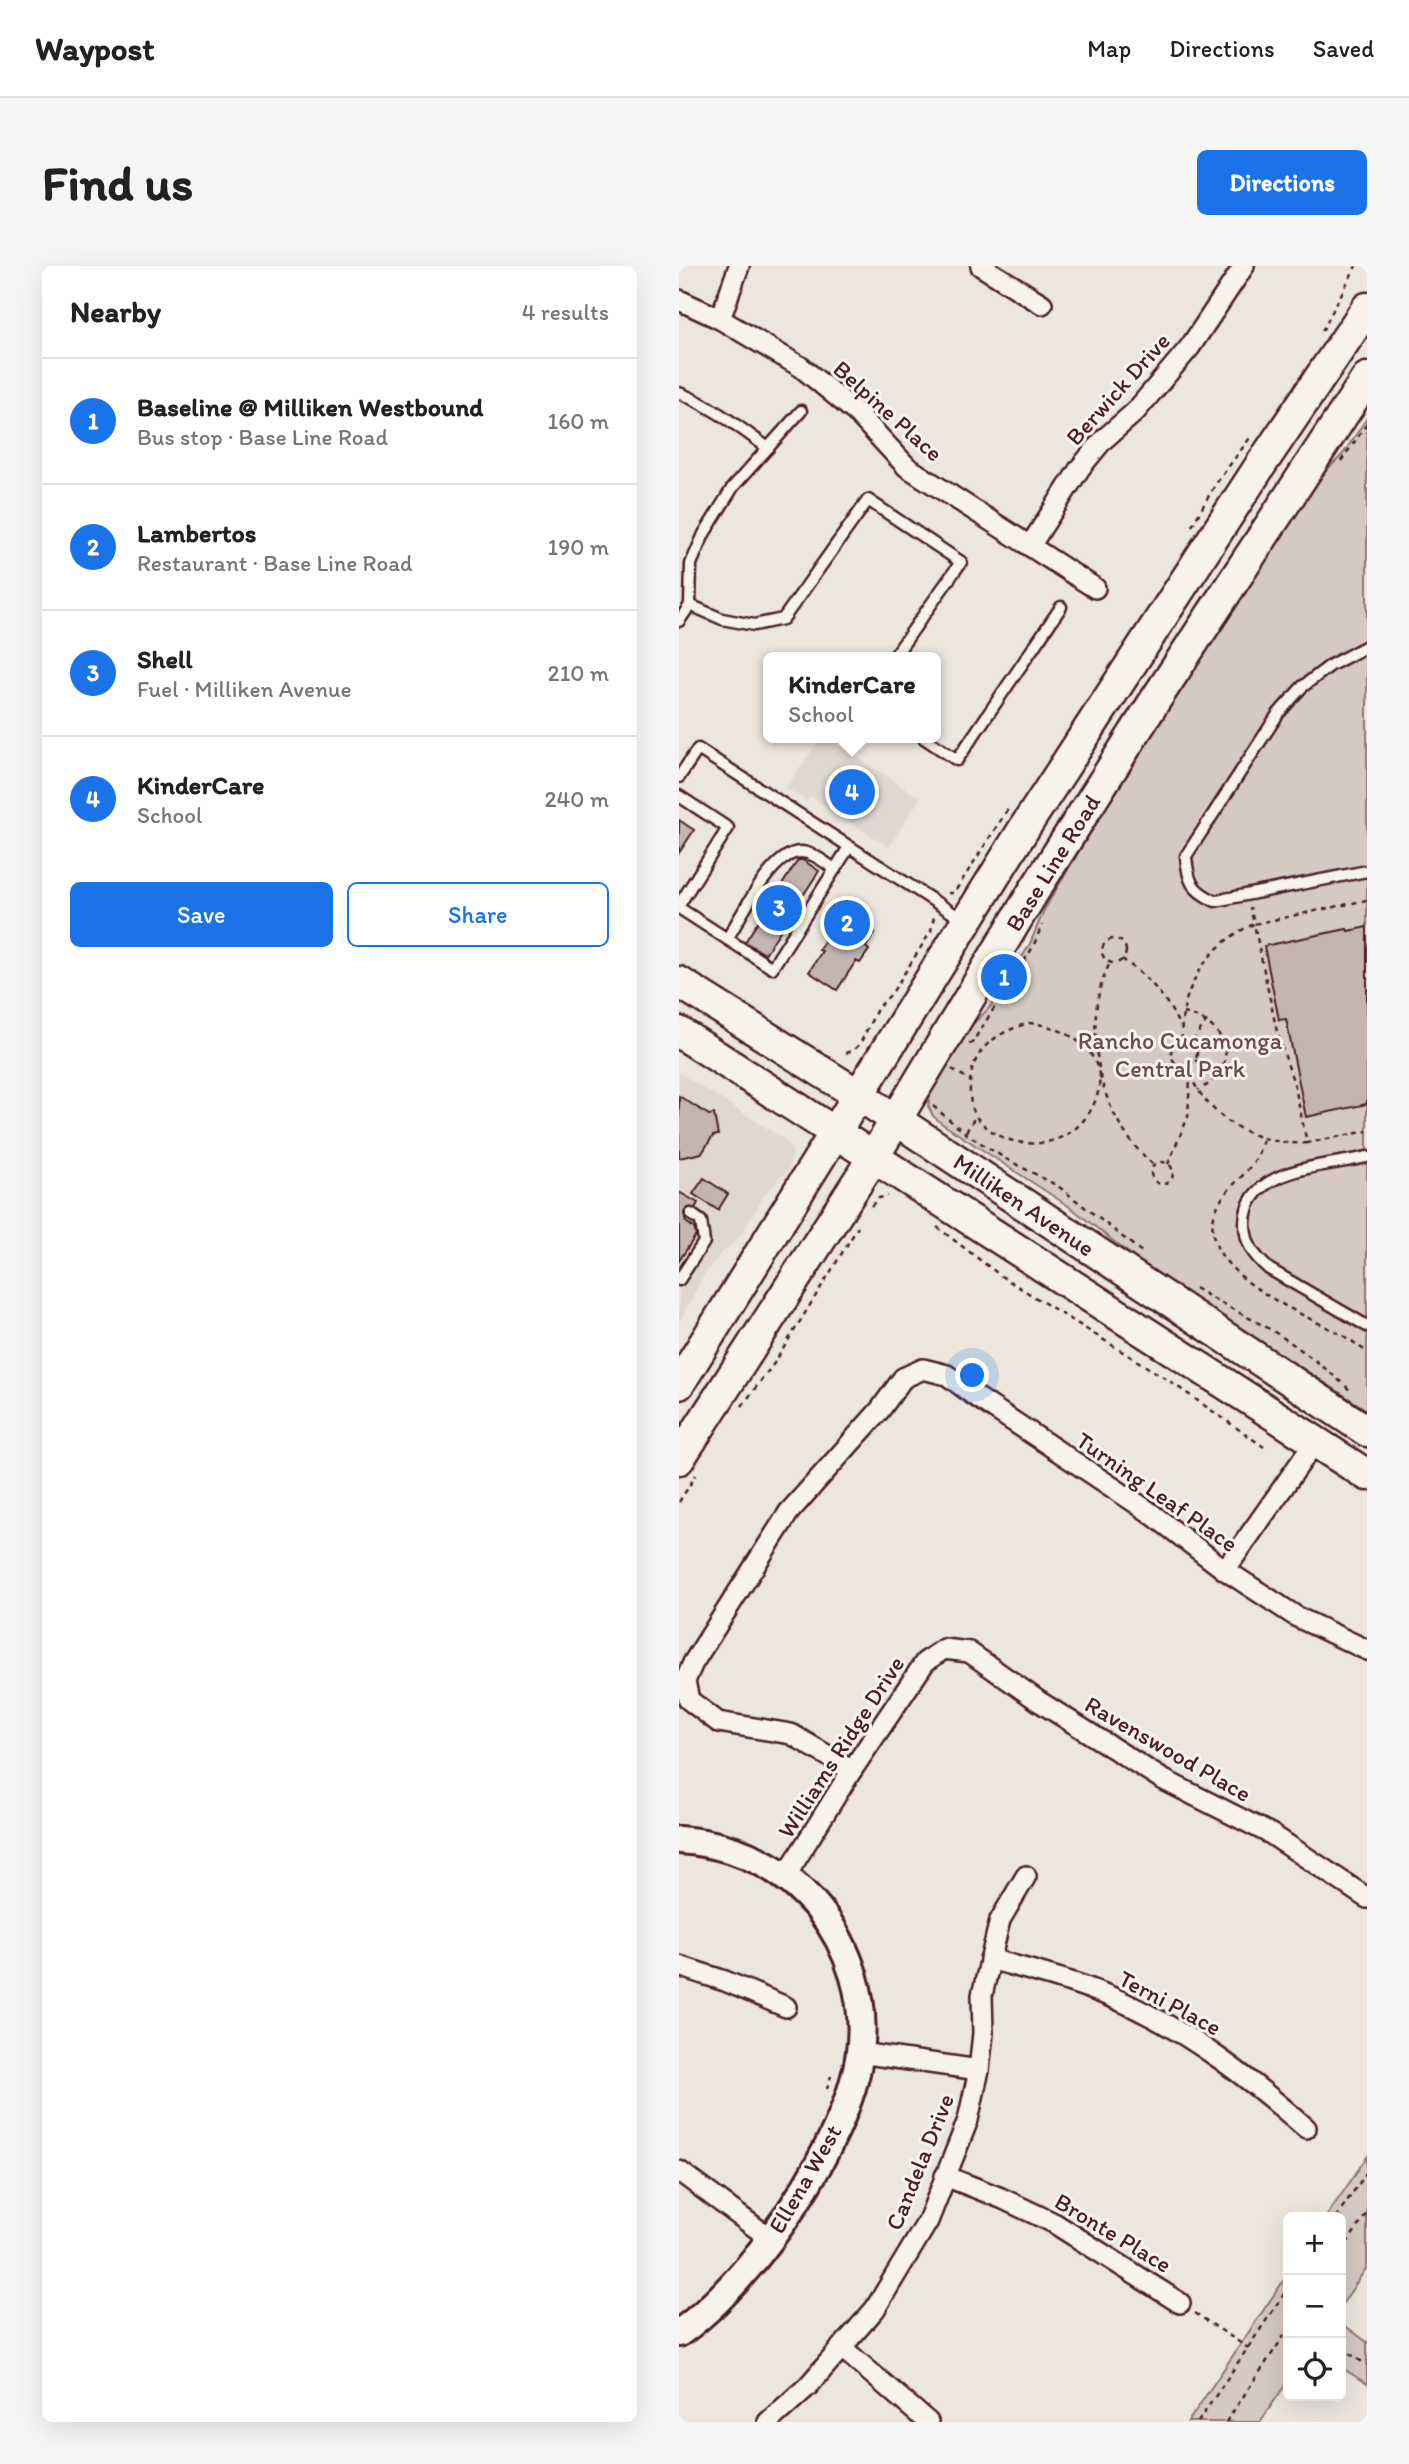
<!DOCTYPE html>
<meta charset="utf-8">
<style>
:root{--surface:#fff;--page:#f6f6f6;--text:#222;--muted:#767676;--line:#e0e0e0;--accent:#1a73e8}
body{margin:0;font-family:Itim,sans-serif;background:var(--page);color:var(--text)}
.controls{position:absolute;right:21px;bottom:21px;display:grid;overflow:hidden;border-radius:10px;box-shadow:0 7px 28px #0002}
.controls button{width:63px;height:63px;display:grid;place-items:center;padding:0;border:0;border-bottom:2px solid var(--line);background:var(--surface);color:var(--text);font:35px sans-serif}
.you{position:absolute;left:294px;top:1110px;width:24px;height:24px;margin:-18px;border:5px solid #fff;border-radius:50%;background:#1a73e8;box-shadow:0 0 0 10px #1a73e833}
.badge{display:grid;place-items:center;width:46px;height:46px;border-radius:50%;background:var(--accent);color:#fff;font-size:23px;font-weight:700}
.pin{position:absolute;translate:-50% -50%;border:4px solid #fff;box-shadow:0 2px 7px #0006}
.popup{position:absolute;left:84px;top:386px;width:178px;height:91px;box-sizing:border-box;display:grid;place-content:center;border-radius:10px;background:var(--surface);filter:drop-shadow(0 2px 5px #0005);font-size:23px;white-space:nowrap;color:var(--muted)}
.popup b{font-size:26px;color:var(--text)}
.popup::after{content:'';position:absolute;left:50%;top:100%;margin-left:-14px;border:14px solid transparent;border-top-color:var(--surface)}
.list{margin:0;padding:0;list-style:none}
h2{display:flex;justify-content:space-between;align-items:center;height:91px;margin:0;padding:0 28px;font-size:30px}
h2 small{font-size:23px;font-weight:400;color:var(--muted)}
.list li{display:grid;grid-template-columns:46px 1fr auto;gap:21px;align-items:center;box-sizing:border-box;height:126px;padding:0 28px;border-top:2px solid var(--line)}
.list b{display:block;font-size:26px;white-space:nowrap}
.list p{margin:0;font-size:23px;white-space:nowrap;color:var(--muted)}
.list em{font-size:23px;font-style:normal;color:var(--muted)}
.actions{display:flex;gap:14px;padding:21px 28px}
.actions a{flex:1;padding:16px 0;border:2px solid var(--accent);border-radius:10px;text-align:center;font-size:24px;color:var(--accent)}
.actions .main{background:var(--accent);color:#fff}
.icon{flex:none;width:38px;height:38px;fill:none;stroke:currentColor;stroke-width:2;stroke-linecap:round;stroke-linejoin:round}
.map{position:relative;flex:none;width:688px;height:2156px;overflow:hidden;border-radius:10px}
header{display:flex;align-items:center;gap:42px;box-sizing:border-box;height:98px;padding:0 35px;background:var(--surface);border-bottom:2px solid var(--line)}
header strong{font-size:33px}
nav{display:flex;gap:38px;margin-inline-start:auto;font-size:24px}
.intro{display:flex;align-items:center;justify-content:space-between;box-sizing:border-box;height:168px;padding:0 42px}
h1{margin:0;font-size:49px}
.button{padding:18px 32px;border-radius:10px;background:var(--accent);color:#fff;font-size:24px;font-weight:700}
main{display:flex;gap:42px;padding:0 42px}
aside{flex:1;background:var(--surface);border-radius:10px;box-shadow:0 7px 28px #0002}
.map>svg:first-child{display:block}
.built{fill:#e0d7d0}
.green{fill:#d5c9c2;stroke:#907476;stroke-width:2}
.building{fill:#c4b5b0;stroke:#4a1f2b;stroke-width:2}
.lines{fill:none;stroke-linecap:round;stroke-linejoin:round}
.lane-casing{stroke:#4a1f2b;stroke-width:15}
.street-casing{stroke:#4a1f2b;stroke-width:24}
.secondary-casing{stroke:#4a1f2b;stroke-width:32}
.primary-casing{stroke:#4a1f2b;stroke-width:35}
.path{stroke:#4a1f2b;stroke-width:2.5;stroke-dasharray:5 5;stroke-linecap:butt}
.lane{stroke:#f7f3e8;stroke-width:10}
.street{stroke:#f7f3e8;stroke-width:19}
.secondary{stroke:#f7f3e8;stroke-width:26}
.primary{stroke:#f7f3e8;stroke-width:30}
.labels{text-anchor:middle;stroke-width:6;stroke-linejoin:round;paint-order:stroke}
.street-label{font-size:24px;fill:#4a1f2b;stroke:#f7f3e8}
.park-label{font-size:24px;fill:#6d4a51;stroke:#f7f3e8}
</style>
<header>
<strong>Waypost</strong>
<nav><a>Map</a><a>Directions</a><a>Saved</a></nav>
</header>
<div class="intro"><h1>Find us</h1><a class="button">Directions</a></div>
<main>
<aside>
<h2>Nearby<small>4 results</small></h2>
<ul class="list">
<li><span class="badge">1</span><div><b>Baseline @ Milliken Westbound</b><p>Bus stop · Base Line Road</p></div><em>160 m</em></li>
<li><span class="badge">2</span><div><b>Lambertos</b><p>Restaurant · Base Line Road</p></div><em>190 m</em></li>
<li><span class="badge">3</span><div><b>Shell</b><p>Fuel · Milliken Avenue</p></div><em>210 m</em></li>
<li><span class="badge">4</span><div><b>KinderCare</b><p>School</p></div><em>240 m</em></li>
</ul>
<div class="actions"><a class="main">Save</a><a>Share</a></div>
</aside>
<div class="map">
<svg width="688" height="2156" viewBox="0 0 688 2156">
<rect width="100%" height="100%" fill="#ece6dd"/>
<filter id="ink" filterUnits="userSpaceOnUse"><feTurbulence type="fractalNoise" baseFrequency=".0143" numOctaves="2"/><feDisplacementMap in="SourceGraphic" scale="14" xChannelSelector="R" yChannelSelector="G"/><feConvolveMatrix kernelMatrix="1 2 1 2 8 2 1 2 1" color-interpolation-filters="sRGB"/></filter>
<g filter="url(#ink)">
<g class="built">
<polygon points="142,472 148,472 241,532 210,581 131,530 128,535 107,522"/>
<polygon points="0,807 102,871 111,880 114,889 110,903 87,927 58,974 41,988 24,1011 0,1057"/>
</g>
<g class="green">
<polygon points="688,152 688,1144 470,1003 391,941 262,857 254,850 249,840 252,823 291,761 311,741 350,680 365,644 448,505 639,213 664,188"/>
<polygon points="688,1891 688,2001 662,2040 662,1951 647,1951"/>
<polygon points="609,2008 609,2115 581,2156 509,2156"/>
<polygon points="662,2057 688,2076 688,2118 662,2101"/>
</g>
<g class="building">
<polygon points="0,554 15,564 0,587"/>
<polygon points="119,594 124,594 140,605 86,688 66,676"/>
<polygon points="167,647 196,667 187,681 190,684 181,697 177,695 158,724 130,706 143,685 140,684 150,667 153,668"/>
<polygon points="688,661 688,838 627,851 607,753 600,754 585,680 668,663 669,665"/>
<polygon points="0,830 30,849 35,848 39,869 34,870 23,887 0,892"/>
<polygon points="25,912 49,928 39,944 14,928"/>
<polygon points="0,926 19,937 16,942 8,942 5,947 7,956 15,962 17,969 0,995"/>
</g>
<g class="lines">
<defs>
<g id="lane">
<path d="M0,127C33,140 60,161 89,182"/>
<polyline points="11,339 43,353 75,359 104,353 189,234 282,296 215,391"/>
<polyline points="0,355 11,339 12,298 25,268 54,221 122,145"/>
<path d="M688,380L652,399L623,421L599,448L507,590C509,615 512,624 536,635L688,605"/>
<polyline points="245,472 278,494 382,341"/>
<polyline points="0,511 19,483 286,655"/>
<polyline points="0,530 49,562 0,639"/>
<polyline points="0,642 93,702 170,581"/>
<path d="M48,673C63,650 92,587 121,586C134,586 146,597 156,603"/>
<path d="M688,891C648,901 567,900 566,957C566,978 575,990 590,1003L688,1060"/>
<polyline points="0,1014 25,976 22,955 12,948"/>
</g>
<g id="street">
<polyline points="302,0 363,38"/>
<polyline points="0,34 41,53 122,101 179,148 228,201 416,322"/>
<polyline points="41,53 60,0"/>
<polyline points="351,280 401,202 424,174 456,146 511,81 565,0"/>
<polyline points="546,1304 636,1176"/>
<polyline points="173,1504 112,1468 39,1456 10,1434 6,1415 14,1397 110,1246 201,1144 224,1112 244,1103 268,1109 293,1128 469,1245 546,1304 618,1351 688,1384"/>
<polyline points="106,1611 173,1504 246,1396 265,1383 290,1386 361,1436 483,1513 592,1568 688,1632"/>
<path d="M311,1693C357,1706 404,1717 448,1738C516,1770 571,1813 627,1862"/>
<polyline points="0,1700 46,1715 107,1741"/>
<polyline points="181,1787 300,1804"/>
<polyline points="0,1905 92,1973"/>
<polyline points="266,1910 322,1932 375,1957 501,2037"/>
<polyline points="162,2081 249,2156"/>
<polyline points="89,2156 129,2120 196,2043 249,1955 289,1854 300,1804 304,1767 303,1729 321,1654 347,1610"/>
</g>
<path id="secondary" d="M0,1574C55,1578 103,1599 139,1642C171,1682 188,1735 181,1786C169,1877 74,2015 0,2067"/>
<g id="primary">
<polyline points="0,716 178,828 688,1165"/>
<polyline points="0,766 688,1209"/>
<polyline points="0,1118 346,561 581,200 688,42"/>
<polyline points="0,1193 194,892 353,628 477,433 688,112"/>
</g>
</defs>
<use href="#lane" class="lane-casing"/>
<use href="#street" class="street-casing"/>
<use href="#secondary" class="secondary-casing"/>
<use href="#primary" class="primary-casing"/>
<g class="path">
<polyline points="643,65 677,0"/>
<polyline points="662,195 688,158"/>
<polyline points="513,260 536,219 573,169"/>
<polyline points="269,627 275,627 329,543"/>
<polyline points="688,634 575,658 598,766 616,821 628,877 688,865"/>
<circle cx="435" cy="685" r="12"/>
<path d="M443,693C472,714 486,729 501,761"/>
<path d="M504,747C538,753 563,787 533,815C530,819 524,821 519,824"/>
<path d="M350,757C397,761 441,798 410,847C385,886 329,887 299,853C294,848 291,836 291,828C289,787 312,768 350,757Z"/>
<circle cx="505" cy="787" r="13"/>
<path d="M503,774C499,724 530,677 575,658L571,641"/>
<polyline points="514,775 528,754"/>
<polyline points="290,778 293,777 354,681 363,659"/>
<polyline points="167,787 175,784 181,778 198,743 213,727 252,665 255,650"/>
<polyline points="516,794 538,808"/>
<path d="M507,799C525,851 575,880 628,877"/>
<path d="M420,802C414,767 414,729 431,697"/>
<polyline points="273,803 291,814"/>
<path d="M421,809C430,844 447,876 475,899"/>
<polyline points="254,840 286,867 327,893 379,920 464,987"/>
<polyline points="287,866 296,851"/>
<path d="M584,874C581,882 579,891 573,898C562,914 544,925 537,944C513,1003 618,1045 657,1066C668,1071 678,1079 688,1086"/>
<circle cx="483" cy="907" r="11"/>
<polyline points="489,898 509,851 511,813"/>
<polyline points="192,940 200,932 209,930"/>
<polyline points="258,961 322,1010 489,1114 585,1181"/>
<path d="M516,1022C539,1036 563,1048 587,1061C618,1079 647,1102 673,1126"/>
<polyline points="63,1140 96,1096 179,961"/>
<polyline points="0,1236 17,1209"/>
<polyline points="148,1823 152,1810"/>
<polyline points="657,1951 688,1906"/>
<polyline points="662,1986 688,1947"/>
<polyline points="516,2047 569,2082"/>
<polyline points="662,2082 688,2099"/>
<polyline points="519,2156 609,2022"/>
<polyline points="547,2156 609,2064"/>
</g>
<use href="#lane" class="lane"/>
<use href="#street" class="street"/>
<use href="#secondary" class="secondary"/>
<use href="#primary" class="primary"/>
</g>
</g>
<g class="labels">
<g class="street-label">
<text transform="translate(439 123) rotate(-48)" y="8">Berwick Drive</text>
<text transform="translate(209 145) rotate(42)" y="8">Belpine Place</text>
<text transform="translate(374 597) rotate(-58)" y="8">Base Line Road</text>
<text transform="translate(345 939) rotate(34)" y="8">Milliken Avenue</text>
<text transform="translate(478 1226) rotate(35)" y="8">Turning Leaf Place</text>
<text transform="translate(162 1481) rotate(-57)" y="8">Williams Ridge Drive</text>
<text transform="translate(489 1483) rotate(30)" y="8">Ravenswood Place</text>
<text transform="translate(491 1737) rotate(28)" y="8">Terni Place</text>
<text transform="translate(241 1896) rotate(-68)" y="8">Candela Drive</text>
<text transform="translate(126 1913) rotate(-60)" y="8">Ellena West</text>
<text transform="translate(434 1967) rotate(31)" y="8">Bronte Place</text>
</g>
<g class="park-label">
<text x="501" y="783">Rancho Cucamonga<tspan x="501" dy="28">Central Park</tspan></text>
</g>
</g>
</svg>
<div class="controls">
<button>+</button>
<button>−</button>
<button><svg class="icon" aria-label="locate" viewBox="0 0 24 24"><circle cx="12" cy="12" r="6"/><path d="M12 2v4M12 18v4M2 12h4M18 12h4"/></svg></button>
</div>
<div class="you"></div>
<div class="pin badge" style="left:325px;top:711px">1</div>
<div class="pin badge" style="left:168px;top:657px">2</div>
<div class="pin badge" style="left:100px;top:642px">3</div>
<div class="pin badge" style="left:173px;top:526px">4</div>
<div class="popup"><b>KinderCare</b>School</div>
</div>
</main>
